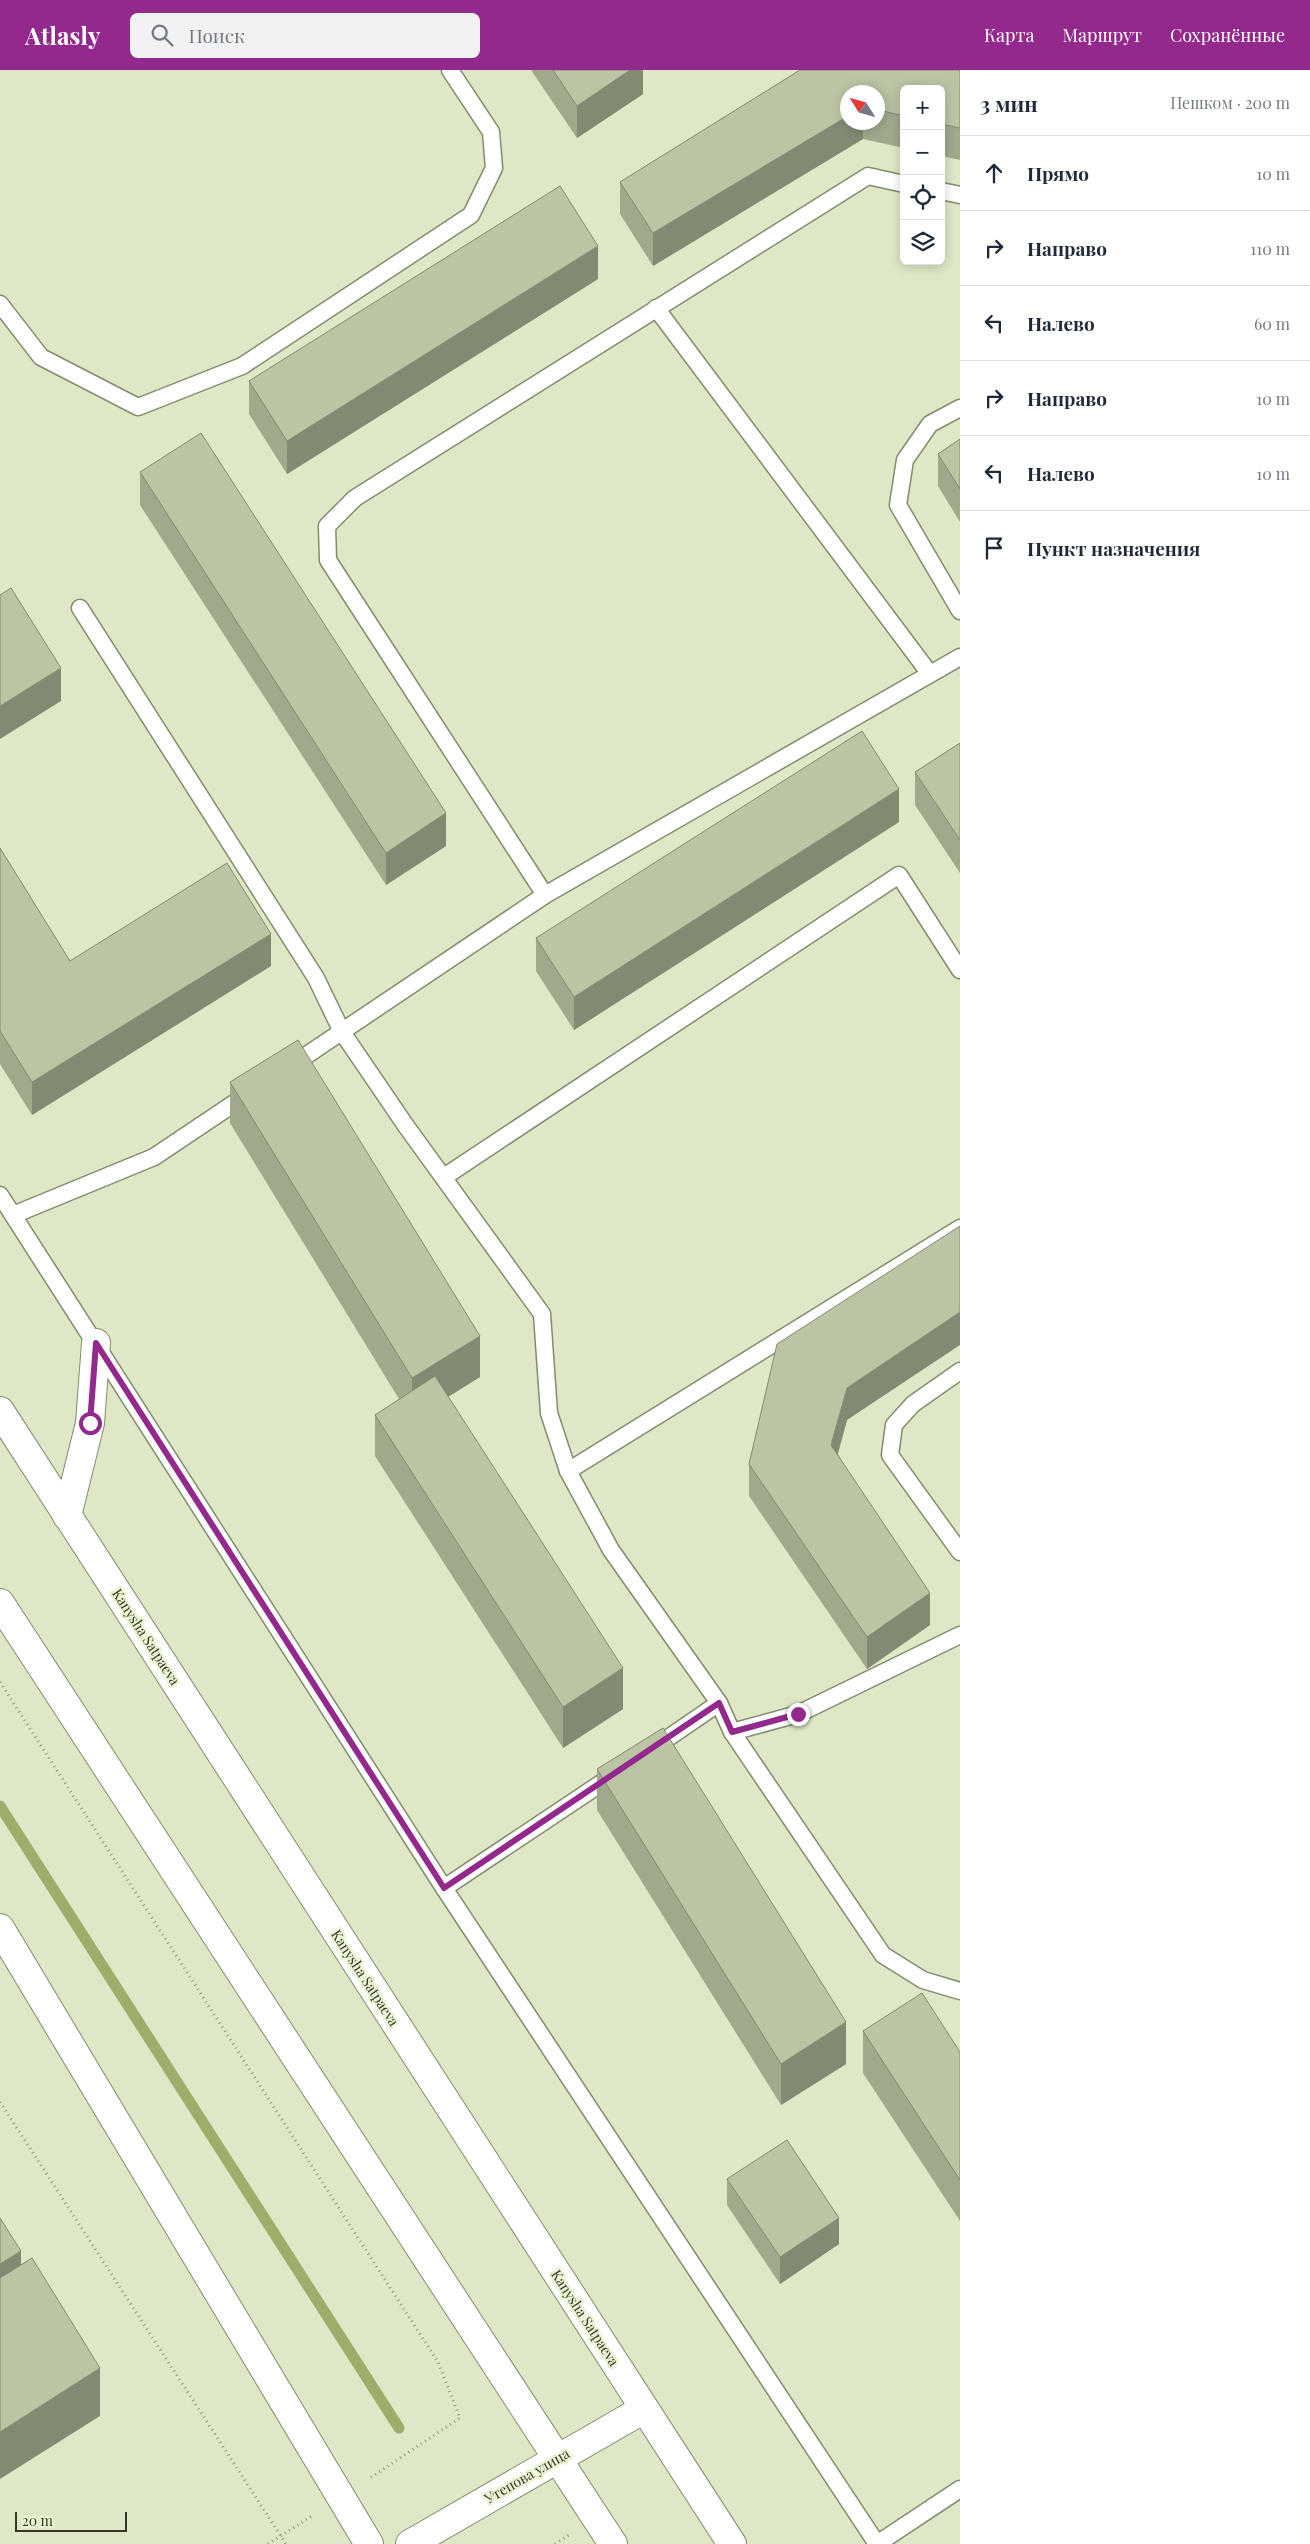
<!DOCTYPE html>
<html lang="ru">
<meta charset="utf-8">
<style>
:root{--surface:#fff;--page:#f2f2f3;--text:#1f2937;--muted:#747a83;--line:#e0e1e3;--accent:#93298d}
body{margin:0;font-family:"Playfair Display",serif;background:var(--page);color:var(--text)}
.controls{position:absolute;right:15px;top:15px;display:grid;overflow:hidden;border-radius:8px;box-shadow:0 2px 12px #0003}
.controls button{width:45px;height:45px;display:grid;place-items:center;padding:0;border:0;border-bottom:1px solid var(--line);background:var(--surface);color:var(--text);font:25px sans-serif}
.compass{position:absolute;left:840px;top:15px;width:45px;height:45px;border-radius:50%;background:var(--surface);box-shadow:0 2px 12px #0003;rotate:307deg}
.scale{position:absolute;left:15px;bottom:12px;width:112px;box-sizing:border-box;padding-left:5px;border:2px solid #34372a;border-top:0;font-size:14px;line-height:18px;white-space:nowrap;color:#34372a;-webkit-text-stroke:4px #ebf5d3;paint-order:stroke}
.stop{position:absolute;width:15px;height:15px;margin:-11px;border:4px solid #93298d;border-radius:50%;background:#fff}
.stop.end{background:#93298d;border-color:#fff;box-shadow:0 1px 5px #0008}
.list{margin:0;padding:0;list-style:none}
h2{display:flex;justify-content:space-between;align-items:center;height:65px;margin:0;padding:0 20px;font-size:21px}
h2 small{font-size:16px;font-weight:400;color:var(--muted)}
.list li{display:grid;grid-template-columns:32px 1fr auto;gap:15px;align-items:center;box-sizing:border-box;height:75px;padding:0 20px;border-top:1px solid var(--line)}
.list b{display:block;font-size:19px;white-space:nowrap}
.list em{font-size:16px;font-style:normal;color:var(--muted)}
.icon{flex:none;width:28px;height:28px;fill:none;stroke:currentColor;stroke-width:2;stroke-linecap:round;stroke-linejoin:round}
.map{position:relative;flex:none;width:960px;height:2474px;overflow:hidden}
header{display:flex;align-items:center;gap:30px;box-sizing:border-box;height:70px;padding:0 25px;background:var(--accent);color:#fff}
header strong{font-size:24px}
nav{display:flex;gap:28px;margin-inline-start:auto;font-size:18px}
.search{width:350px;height:45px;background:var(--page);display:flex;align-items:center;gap:12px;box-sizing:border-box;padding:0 18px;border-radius:8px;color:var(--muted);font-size:19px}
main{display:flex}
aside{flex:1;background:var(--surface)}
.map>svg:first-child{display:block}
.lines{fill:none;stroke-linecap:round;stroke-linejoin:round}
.stream{stroke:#9cae6a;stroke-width:11}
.lane-casing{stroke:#838c6d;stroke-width:19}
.street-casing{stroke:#838c6d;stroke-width:30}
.secondary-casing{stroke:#838c6d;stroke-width:30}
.path{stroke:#929880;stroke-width:3;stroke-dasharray:1 4;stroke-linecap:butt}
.lane{stroke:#fff;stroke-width:16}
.street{stroke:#fff;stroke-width:28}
.secondary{stroke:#fff;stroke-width:28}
.wall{fill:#a1a98d;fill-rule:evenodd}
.shaded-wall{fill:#838a73}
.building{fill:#bbc5a4;stroke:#838a73}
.route{stroke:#93298d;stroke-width:6}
.labels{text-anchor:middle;stroke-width:5;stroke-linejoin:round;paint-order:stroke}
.street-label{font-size:14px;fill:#34372a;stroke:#ebf5d3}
</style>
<header>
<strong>Atlasly</strong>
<div class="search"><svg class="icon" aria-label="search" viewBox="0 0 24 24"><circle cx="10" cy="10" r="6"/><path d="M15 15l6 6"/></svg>Поиск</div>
<nav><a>Карта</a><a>Маршрут</a><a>Сохранённые</a></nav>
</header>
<main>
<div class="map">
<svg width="960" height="2474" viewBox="0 0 960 2474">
<rect width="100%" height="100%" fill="#dee7c6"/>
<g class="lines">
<polyline class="stream" points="0,1736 399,2358"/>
<defs>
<g id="lane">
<polyline points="941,121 960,125"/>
<polyline points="0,234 41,287 138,337 242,296 471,145 494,98 491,62 450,0"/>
<polyline points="656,238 930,604"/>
<polyline points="960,338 930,354 905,390 898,435 960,541"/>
<polyline points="80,538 316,908 342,962 406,1056 542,1244 549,1343 568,1401 611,1480 719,1633 732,1662 883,1885 923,1910 960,1921"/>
<polyline points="545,825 328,490 327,456 355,428 868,106 904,114"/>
<polyline points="289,997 545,825 960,587"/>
<polyline points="444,1107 899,805 960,900"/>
<polyline points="0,1125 444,1818 877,2474"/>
<polyline points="13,1145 154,1087 248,1024"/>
<polyline points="960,1301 913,1334 894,1355 890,1385 960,1482"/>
<polyline points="568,1401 960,1158"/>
<polyline points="732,1662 798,1644 960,1565"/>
<polyline points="652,1679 719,1633"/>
<polyline points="444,1818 615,1704"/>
<polyline points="877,2474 960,2419"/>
</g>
<g id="street">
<polyline points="0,1858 369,2474"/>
<polyline points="410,2474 644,2339"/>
</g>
<g id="secondary">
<polyline points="0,1341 732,2474"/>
<polyline points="67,1446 90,1353 96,1273"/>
<polyline points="0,1533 613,2474"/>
</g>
</defs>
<use href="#lane" class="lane-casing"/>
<use href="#street" class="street-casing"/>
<use href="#secondary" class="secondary-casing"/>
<g class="path">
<polyline points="0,1612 438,2292 460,2348 370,2408"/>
<polyline points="0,2032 286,2474"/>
<polyline points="268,2474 312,2446"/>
<polyline points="555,2474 569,2465"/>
</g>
<use href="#lane" class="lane"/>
<use href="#street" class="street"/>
<use href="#secondary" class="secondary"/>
</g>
<g class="wall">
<polygon points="531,0 643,0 643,24 577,68"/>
<path d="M800,0H960V90L941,86V19H904V78L863,69L653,196L620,144V112ZM848,22H878V52H848Z"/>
<polygon points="598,209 287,404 249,344 249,311"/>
<polygon points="960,369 960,452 938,416 938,384"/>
<polygon points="140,402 446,776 386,815 140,435"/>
<polygon points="960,673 960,803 915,735 915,702"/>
<polygon points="899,752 574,960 536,901 536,868"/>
<polygon points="0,778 70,891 271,896 32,1045 0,994"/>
<polygon points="230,1012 480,1307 448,1327 623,1639 563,1678 375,1386 375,1345 399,1329 230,1053"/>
<polygon points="847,1350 838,1384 930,1555 867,1599 749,1426 749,1394"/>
<polygon points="597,1699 846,1994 781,2035 597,1740"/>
<polygon points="863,1961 960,1982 960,2151 863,2003"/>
<polygon points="727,2109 839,2174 780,2214 727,2135"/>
</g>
<g class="shaded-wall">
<polygon points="630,0 643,0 643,24 577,68 577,36"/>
<polygon points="848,46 848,52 863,52 863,69 653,196 653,163"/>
<polygon points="598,176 598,209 287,404 287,371"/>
<polygon points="61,598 61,631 0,669 0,636"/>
<polygon points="899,719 899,752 574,960 574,927"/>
<polygon points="446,743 446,776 386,815 386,783"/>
<polygon points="271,864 271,896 32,1045 32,1012"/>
<polygon points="960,1242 960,1275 847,1350 831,1407 831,1375 847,1318"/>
<polygon points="480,1266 480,1307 412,1349 412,1308"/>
<polygon points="930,1523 930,1555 867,1599 867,1567"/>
<polygon points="623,1598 623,1639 563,1678 563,1637"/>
<polygon points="846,1952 846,1994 781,2035 781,1994"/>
<polygon points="839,2148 839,2174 780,2214 780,2187"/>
<polygon points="21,2181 21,2228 0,2242 0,2194"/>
<polygon points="100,2298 100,2346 0,2409 0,2362"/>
</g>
<g class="building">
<polygon points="553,0 630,0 577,36"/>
<polygon points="800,0 960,0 960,58 941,54 941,19 904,19 904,46 878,40 878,22 848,22 848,46 653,163 620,112"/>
<polygon points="560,116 598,176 287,371 249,311"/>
<polygon points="201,363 446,743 386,783 140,402"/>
<polygon points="960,369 960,419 938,384"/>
<polygon points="11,518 61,598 0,636 0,525"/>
<polygon points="862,661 899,719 574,927 536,868"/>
<polygon points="960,673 960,770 915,702"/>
<polygon points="0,778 70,891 227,793 271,864 32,1012 0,961"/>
<polygon points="298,970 480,1266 412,1308 230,1012"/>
<polygon points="960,1156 960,1242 847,1318 831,1375 930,1523 867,1567 749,1394 777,1274"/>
<polygon points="435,1306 623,1598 563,1637 375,1345"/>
<polygon points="663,1658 846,1952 781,1994 597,1699"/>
<polygon points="922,1923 960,1982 960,2110 863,1961"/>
<polygon points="787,2070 839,2148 780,2187 727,2109"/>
<polygon points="0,2148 21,2181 0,2194"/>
<polygon points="32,2188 100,2298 0,2362 0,2208"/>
</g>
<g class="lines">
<polyline class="route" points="90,1353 96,1273 444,1818 719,1633 732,1662 798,1644"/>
</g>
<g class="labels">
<g class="street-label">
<text transform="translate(146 1567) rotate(57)" y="5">Kanysha Satpaeva</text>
<text transform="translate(365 1908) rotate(57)" y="5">Kanysha Satpaeva</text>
<text transform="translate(585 2248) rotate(57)" y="5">Kanysha Satpaeva</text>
<text transform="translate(527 2406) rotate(-30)" y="5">Утепова улица</text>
</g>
</g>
</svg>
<div class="controls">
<button>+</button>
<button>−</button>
<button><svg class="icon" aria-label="locate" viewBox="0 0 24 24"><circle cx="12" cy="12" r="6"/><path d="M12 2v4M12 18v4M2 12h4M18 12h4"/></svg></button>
<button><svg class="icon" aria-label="layers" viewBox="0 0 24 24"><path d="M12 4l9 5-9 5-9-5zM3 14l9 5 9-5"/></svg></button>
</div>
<svg class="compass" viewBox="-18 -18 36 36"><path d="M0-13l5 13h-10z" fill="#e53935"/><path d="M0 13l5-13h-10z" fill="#747a83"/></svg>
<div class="scale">20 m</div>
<div class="stop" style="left:90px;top:1353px"></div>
<div class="stop end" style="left:798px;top:1644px"></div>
</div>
<aside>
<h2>3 мин<small>Пешком · 200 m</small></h2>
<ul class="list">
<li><svg class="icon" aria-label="ahead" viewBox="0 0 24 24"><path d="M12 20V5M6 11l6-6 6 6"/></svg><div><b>Прямо</b></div><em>10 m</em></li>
<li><svg class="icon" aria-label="right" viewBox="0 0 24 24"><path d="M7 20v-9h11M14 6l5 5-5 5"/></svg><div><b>Направо</b></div><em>110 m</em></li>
<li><svg class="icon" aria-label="left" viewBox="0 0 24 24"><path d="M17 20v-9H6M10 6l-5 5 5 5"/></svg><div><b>Налево</b></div><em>60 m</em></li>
<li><svg class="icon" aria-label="right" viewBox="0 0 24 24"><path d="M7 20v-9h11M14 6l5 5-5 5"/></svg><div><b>Направо</b></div><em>10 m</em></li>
<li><svg class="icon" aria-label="left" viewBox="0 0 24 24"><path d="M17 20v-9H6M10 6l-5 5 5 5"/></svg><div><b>Налево</b></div><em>10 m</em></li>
<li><svg class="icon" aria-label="arrive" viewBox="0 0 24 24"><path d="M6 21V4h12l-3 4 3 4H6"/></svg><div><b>Пункт назначения</b></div></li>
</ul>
</aside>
</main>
